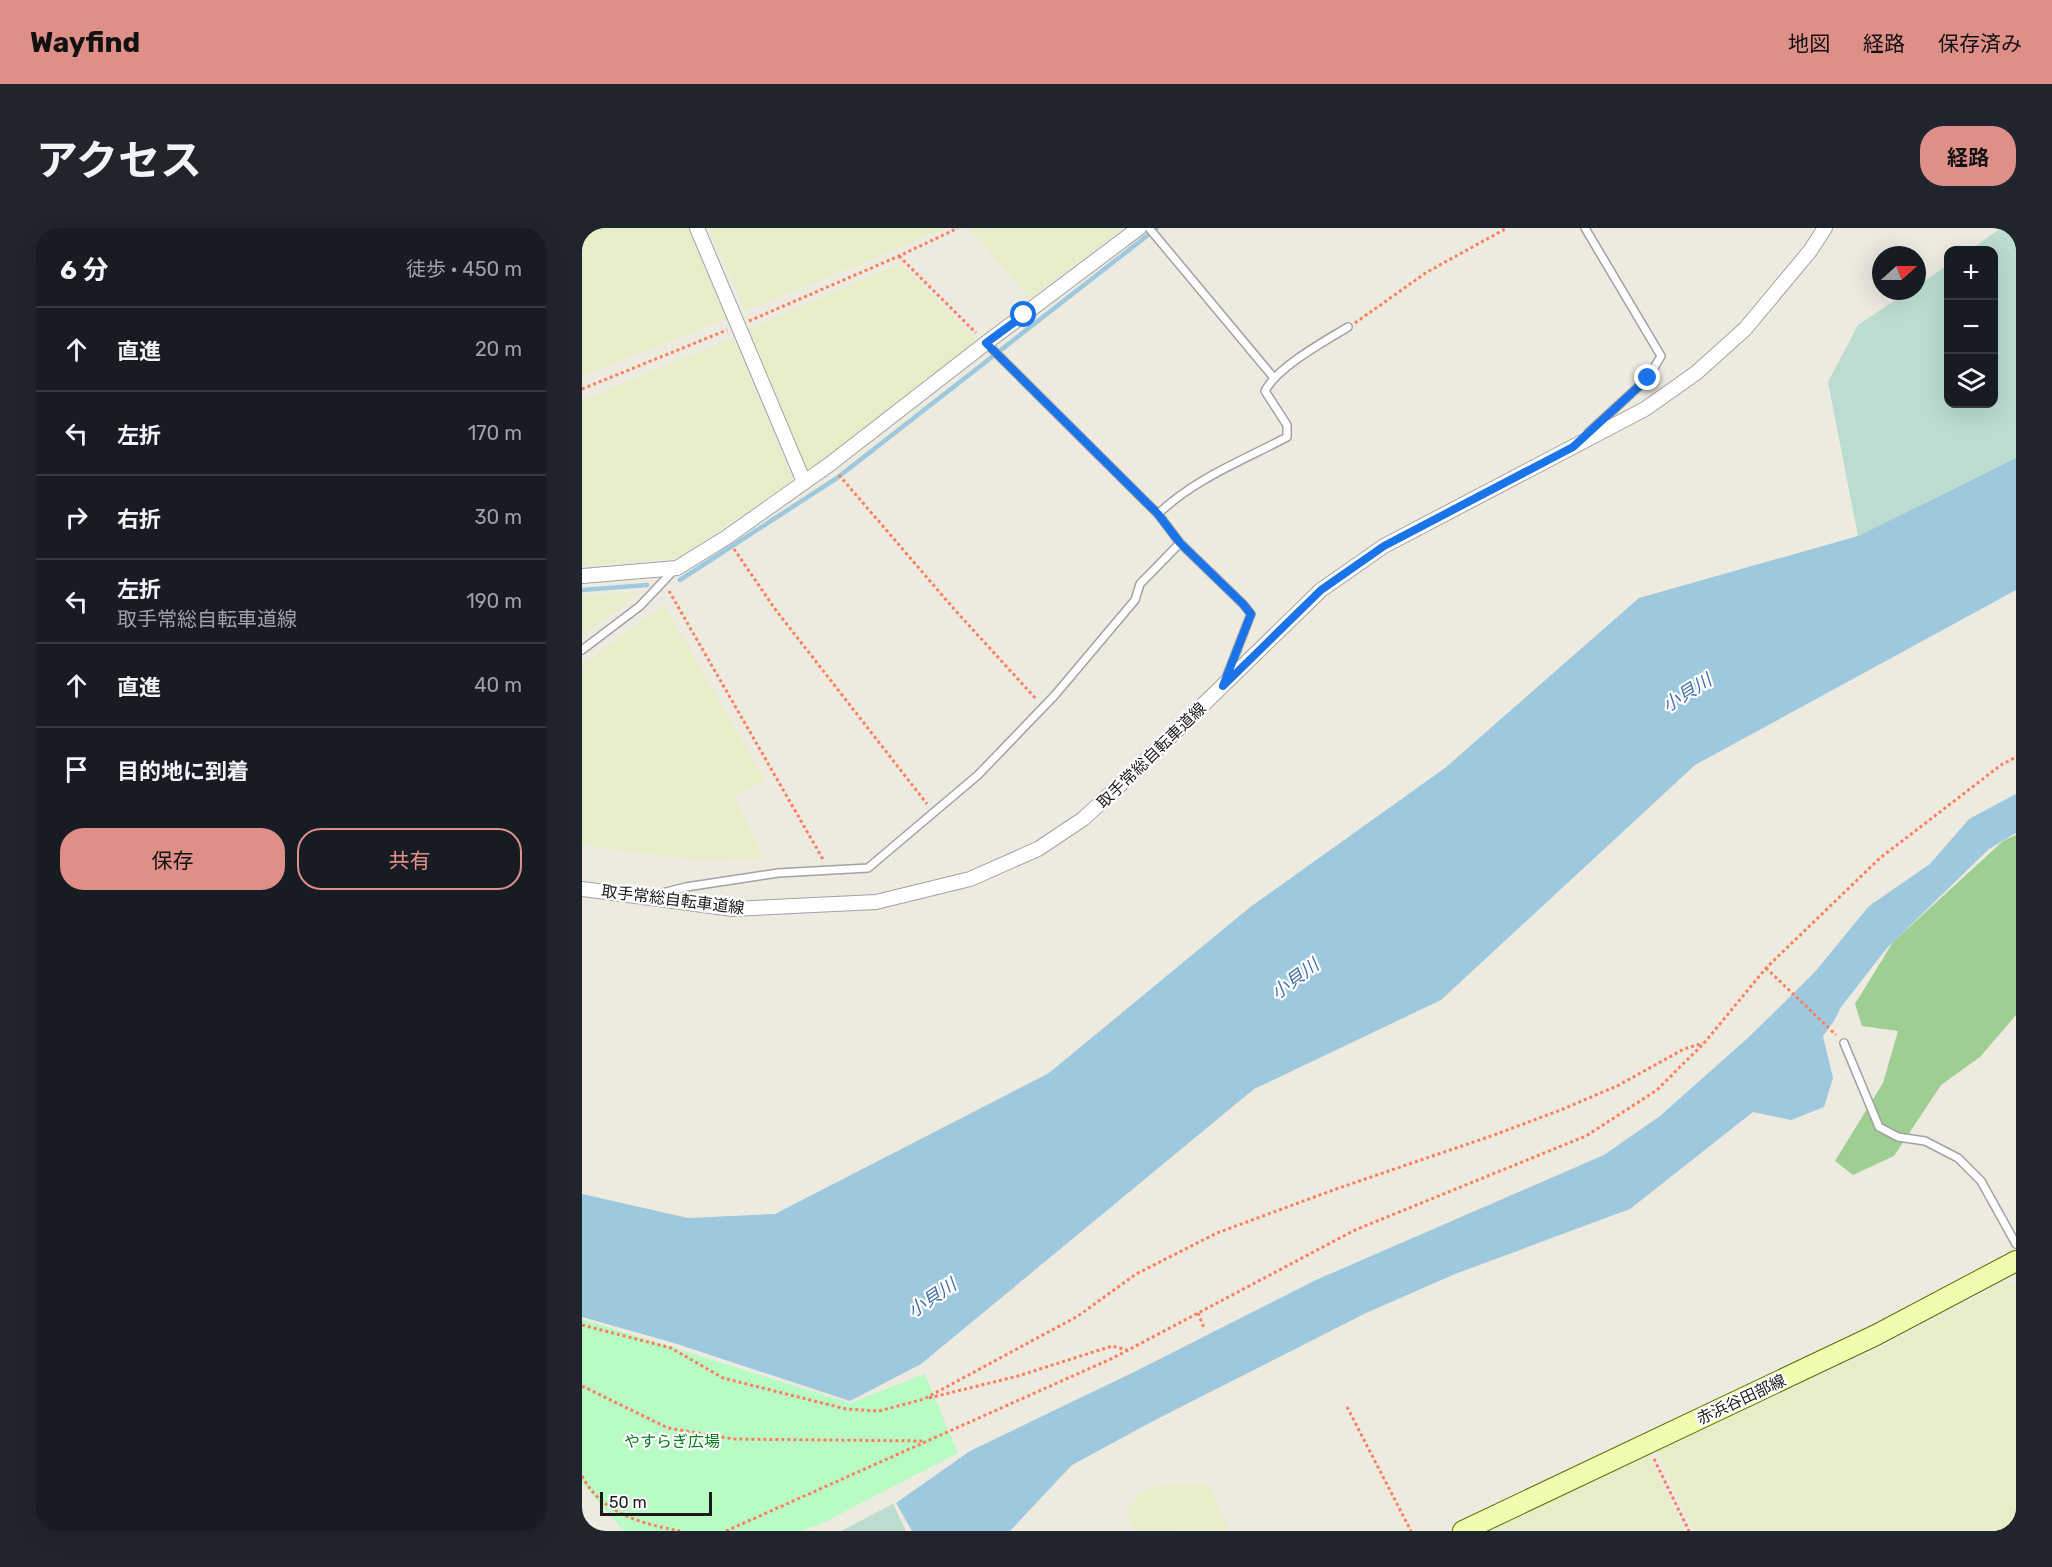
<!DOCTYPE html>
<html lang="ja">
<meta charset="utf-8">
<style>
:root{--surface:#171b24;--page:#20242c;--text:#f1f3f6;--muted:#9ea1a6;--line:#363941;--accent:#de8f87}
body{margin:0;font-family:Rubik,"Noto Sans JP",sans-serif;background:var(--page);color:var(--text)}
.controls{position:absolute;right:18px;top:18px;display:grid;overflow:hidden;border-radius:12px;box-shadow:0 6px 24px #0002}
.controls button{width:54px;height:54px;display:grid;place-items:center;padding:0;border:0;border-bottom:2px solid var(--line);background:var(--surface);color:var(--text);font:30px sans-serif}
.compass{position:absolute;left:1290px;top:18px;width:54px;height:54px;border-radius:50%;background:var(--surface);box-shadow:0 6px 24px #0002;rotate:69deg}
.scale{position:absolute;left:18px;bottom:15px;width:112px;box-sizing:border-box;padding-left:6px;border:3px solid #1b1b1b;border-top:0;font-size:16px;line-height:21px;white-space:nowrap;color:#1b1b1b;-webkit-text-stroke:4px #fff;paint-order:stroke}
.stop{position:absolute;width:18px;height:18px;margin:-14px;border:4px solid #1a73e8;border-radius:50%;background:#fff}
.stop.end{background:#1a73e8;border-color:#fff;box-shadow:0 2px 6px #0008}
.list{margin:0;padding:0;list-style:none}
h2{display:flex;justify-content:space-between;align-items:center;height:78px;margin:0;padding:0 24px;font-size:26px}
h2 small{font-size:20px;font-weight:400;color:var(--muted)}
.list li{display:grid;grid-template-columns:39px 1fr auto;gap:18px;align-items:center;box-sizing:border-box;height:84px;padding:0 24px;border-top:2px solid var(--line)}
.list b{display:block;font-size:22px;white-space:nowrap}
.list p{margin:0;font-size:20px;white-space:nowrap;color:var(--muted)}
.list em{font-size:20px;font-style:normal;color:var(--muted)}
.actions{display:flex;gap:12px;padding:18px 24px}
.actions a{flex:1;padding:14px 0;border:2px solid var(--accent);border-radius:24px;text-align:center;font-size:21px;color:var(--accent)}
.actions .main{background:var(--accent);color:#111}
.icon{flex:none;width:33px;height:33px;fill:none;stroke:currentColor;stroke-width:2;stroke-linecap:round;stroke-linejoin:round}
.map{position:relative;flex:none;width:1434px;height:1303px;overflow:hidden;border-radius:24px}
header{display:flex;align-items:center;gap:36px;box-sizing:border-box;height:84px;padding:0 30px;background:var(--accent);color:#111}
header strong{font-size:28px}
nav{display:flex;gap:33px;margin-inline-start:auto;font-size:21px}
.intro{display:flex;align-items:center;justify-content:space-between;box-sizing:border-box;height:144px;padding:0 36px}
h1{margin:0;font-size:42px}
.button{padding:15px 27px;border-radius:24px;background:var(--accent);color:#111;font-size:21px;font-weight:700}
main{display:flex;gap:36px;padding:0 36px}
aside{flex:1;background:var(--surface);border-radius:24px;box-shadow:0 6px 24px #0002}
.map>svg:first-child{display:block}
.farmland{fill:#e7edc9}
.forest{fill:#9ece92}
.wetland{fill:#bcdcd0}
.park{fill:#b9fbc5}
.water{fill:#9dc8dd}
.lines{fill:none;stroke-linecap:round;stroke-linejoin:round}
.stream{stroke:#9dc8dd;stroke-width:4.5}
.lane-casing{stroke:#a2a2a2;stroke-width:10}
.street-casing{stroke:#a2a2a2;stroke-width:16}
.secondary-casing{stroke:#5b7301;stroke-width:22}
.path{stroke:#ff7f5f;stroke-width:3;stroke-dasharray:3 3;stroke-linecap:butt}
.lane{stroke:#fff;stroke-width:7}
.street{stroke:#fff;stroke-width:14}
.secondary{stroke:#f0fcaf;stroke-width:20}
.route{stroke:#1a73e8;stroke-width:8}
.labels{text-anchor:middle;stroke-width:4.5;stroke-linejoin:round;paint-order:stroke}
.street-label{font-size:16px;fill:#1b1b1b;stroke:#fff}
.park-label{font-size:16px;fill:#077b1c;stroke:#fff}
.water-label{font-size:18px;font-style:italic;fill:#456fad;stroke:#fff}
</style>
<header>
<strong>Wayfind</strong>
<nav><a>地図</a><a>経路</a><a>保存済み</a></nav>
</header>
<div class="intro"><h1>アクセス</h1><a class="button">経路</a></div>
<main>
<aside>
<h2>6 分<small>徒歩 · 450 m</small></h2>
<ul class="list">
<li><svg class="icon" aria-label="ahead" viewBox="0 0 24 24"><path d="M12 20V5M6 11l6-6 6 6"/></svg><div><b>直進</b></div><em>20 m</em></li>
<li><svg class="icon" aria-label="left" viewBox="0 0 24 24"><path d="M17 20v-9H6M10 6l-5 5 5 5"/></svg><div><b>左折</b></div><em>170 m</em></li>
<li><svg class="icon" aria-label="right" viewBox="0 0 24 24"><path d="M7 20v-9h11M14 6l5 5-5 5"/></svg><div><b>右折</b></div><em>30 m</em></li>
<li><svg class="icon" aria-label="left" viewBox="0 0 24 24"><path d="M17 20v-9H6M10 6l-5 5 5 5"/></svg><div><b>左折</b><p>取手常総自転車道線</p></div><em>190 m</em></li>
<li><svg class="icon" aria-label="ahead" viewBox="0 0 24 24"><path d="M12 20V5M6 11l6-6 6 6"/></svg><div><b>直進</b></div><em>40 m</em></li>
<li><svg class="icon" aria-label="arrive" viewBox="0 0 24 24"><path d="M6 21V4h12l-3 4 3 4H6"/></svg><div><b>目的地に到着</b></div></li>
</ul>
<div class="actions"><a class="main">保存</a><a>共有</a></div>
</aside>
<div class="map">
<svg width="1434" height="1303" viewBox="0 0 1434 1303">
<rect width="100%" height="100%" fill="#edeae0"/>
<g class="farmland">
<polygon points="0,0 106,0 144,91 0,148"/>
<polygon points="127,0 365,0 163,83"/>
<polygon points="387,0 542,0 448,70"/>
<polygon points="318,35 397,114 226,246 167,101"/>
<polygon points="151,110 211,252 96,330 0,338 0,172"/>
<polygon points="58,364 0,408 0,367"/>
<polygon points="82,377 183,552 153,568 181,631 114,632 0,617 0,437"/>
<polygon points="1423,1054 1434,1058 1434,1303 1112,1303 1074,1221 1300,1119"/>
<polygon points="1066,1225 1102,1303 901,1303"/>
<polygon points="584,1257 627,1257 647,1302 552,1303 545,1288 547,1279 556,1268 569,1260"/>
</g>
<polygon class="forest" points="1434,607 1434,787 1398,829 1359,857 1312,928 1271,947 1253,933 1301,855 1316,803 1280,798 1273,776 1311,714 1421,613"/>
<g class="wetland">
<polygon points="1419,0 1434,0 1434,230 1276,308 1246,154 1276,97 1327,63 1335,63 1335,58 1366,37 1366,176 1412,176 1412,22 1388,22"/>
<polygon points="311,1276 324,1303 259,1303"/>
</g>
<polygon class="park" points="0,1091 268,1175 343,1146 376,1225 237,1297 218,1303 42,1303 0,1255"/>
<g class="water">
<polygon points="1434,230 1434,362 1113,537 859,772 672,861 339,1136 268,1173 92,1115 0,1089 0,966 106,990 193,986 467,845 667,680 863,540 1057,370 1276,308"/>
<polygon points="1434,566 1434,605 1407,621 1305,720 1259,779 1252,793 1241,808 1251,850 1242,879 1209,892 1171,884 1048,981 873,1046 784,1085 573,1192 490,1237 428,1303 330,1303 314,1275 388,1223 552,1144 734,1052 1022,927 1078,888 1168,808 1232,745 1287,678 1348,636 1387,591"/>
</g>
<g class="lines">
<g class="stream">
<polyline points="98,352 255,250 575,0"/>
<polyline points="0,362 65,357"/>
</g>
<defs>
<g id="lane">
<polyline points="567,0 692,150"/>
<polyline points="1003,0 1079,128 1066,150 1006,205"/>
<polyline points="404,115 576,286 598,315 661,376 669,386 644,450"/>
<path d="M576,286C612,251 660,233 705,209V197L683,163C695,139 743,113 766,99"/>
<polyline points="0,422 58,378 93,341"/>
<polyline points="72,667 104,659 196,645 286,640 396,547 473,467 553,372 558,356 598,315"/>
<polyline points="1262,815 1297,899 1316,909 1343,913 1376,930 1399,953 1434,1016"/>
</g>
<g id="street">
<polyline points="115,0 222,254"/>
<polyline points="0,348 95,340 145,309 248,236 404,115 557,0"/>
<polyline points="0,661 151,681 294,674 388,651 456,621 501,591 554,542 739,362 802,318 1063,181 1114,145 1163,101 1228,23 1243,0"/>
</g>
<polyline id="secondary" points="881,1303 1294,1107 1434,1033"/>
</defs>
<use href="#lane" class="lane-casing"/>
<use href="#street" class="street-casing"/>
<use href="#secondary" class="secondary-casing"/>
<g class="path">
<polyline points="317,28 394,105"/>
<polyline points="167,93 317,28 376,0"/>
<polyline points="773,95 845,44 925,0"/>
<polyline points="0,161 145,102"/>
<polyline points="257,247 372,381 455,472"/>
<polyline points="152,321 193,381 345,576"/>
<polyline points="87,363 242,633"/>
<polyline points="1184,740 1254,807"/>
<polyline points="616,1085 622,1100"/>
<polyline points="0,1097 89,1120 141,1150 264,1181 297,1183 342,1171 496,1088 554,1046 635,1005 754,961 912,907 981,881 1035,858 1102,821 1121,815"/>
<polyline points="0,1158 86,1200 151,1211 342,1213"/>
<polyline points="347,1170 436,1148 530,1118 545,1122"/>
<polyline points="765,1179 829,1303"/>
<polyline points="1072,1231 1107,1303"/>
<path d="M0,1248C19,1285 60,1296 98,1303"/>
<polyline points="144,1303 531,1130 773,1002 1004,908 1075,862 1123,814 1184,740 1298,630 1419,537 1434,529"/>
</g>
<use href="#lane" class="lane"/>
<use href="#street" class="street"/>
<use href="#secondary" class="secondary"/>
</g>
<g class="lines">
<polyline class="route" points="442,87 404,115 576,286 598,315 661,376 669,386 641,458 739,362 802,318 991,219 1066,150"/>
</g>
<g class="labels">
<g class="street-label">
<text transform="translate(569 527) rotate(-44)" y="6">取手常総自転車道線</text>
<text transform="translate(91 671) rotate(7)" y="6">取手常総自転車道線</text>
<text transform="translate(1159 1171) rotate(-25)" y="6">赤浜谷田部線</text>
</g>
<g class="park-label">
<text x="90" y="1219">やすらぎ広場</text>
</g>
<g class="water-label">
<text transform="translate(1105 465) rotate(-32)" y="6">小貝川</text>
<text transform="translate(713 751) rotate(-37)" y="6">小貝川</text>
<text transform="translate(350 1070) rotate(-34)" y="6">小貝川</text>
</g>
</g>
</svg>
<div class="controls">
<button>+</button>
<button>−</button>
<button><svg class="icon" aria-label="layers" viewBox="0 0 24 24"><path d="M12 4l9 5-9 5-9-5zM3 14l9 5 9-5"/></svg></button>
</div>
<svg class="compass" viewBox="-18 -18 36 36"><path d="M0-13l5 13h-10z" fill="#e53935"/><path d="M0 13l5-13h-10z" fill="#9ea1a6"/></svg>
<div class="scale">50 m</div>
<div class="stop" style="left:442px;top:87px"></div>
<div class="stop end" style="left:1066px;top:150px"></div>
</div>
</main>
